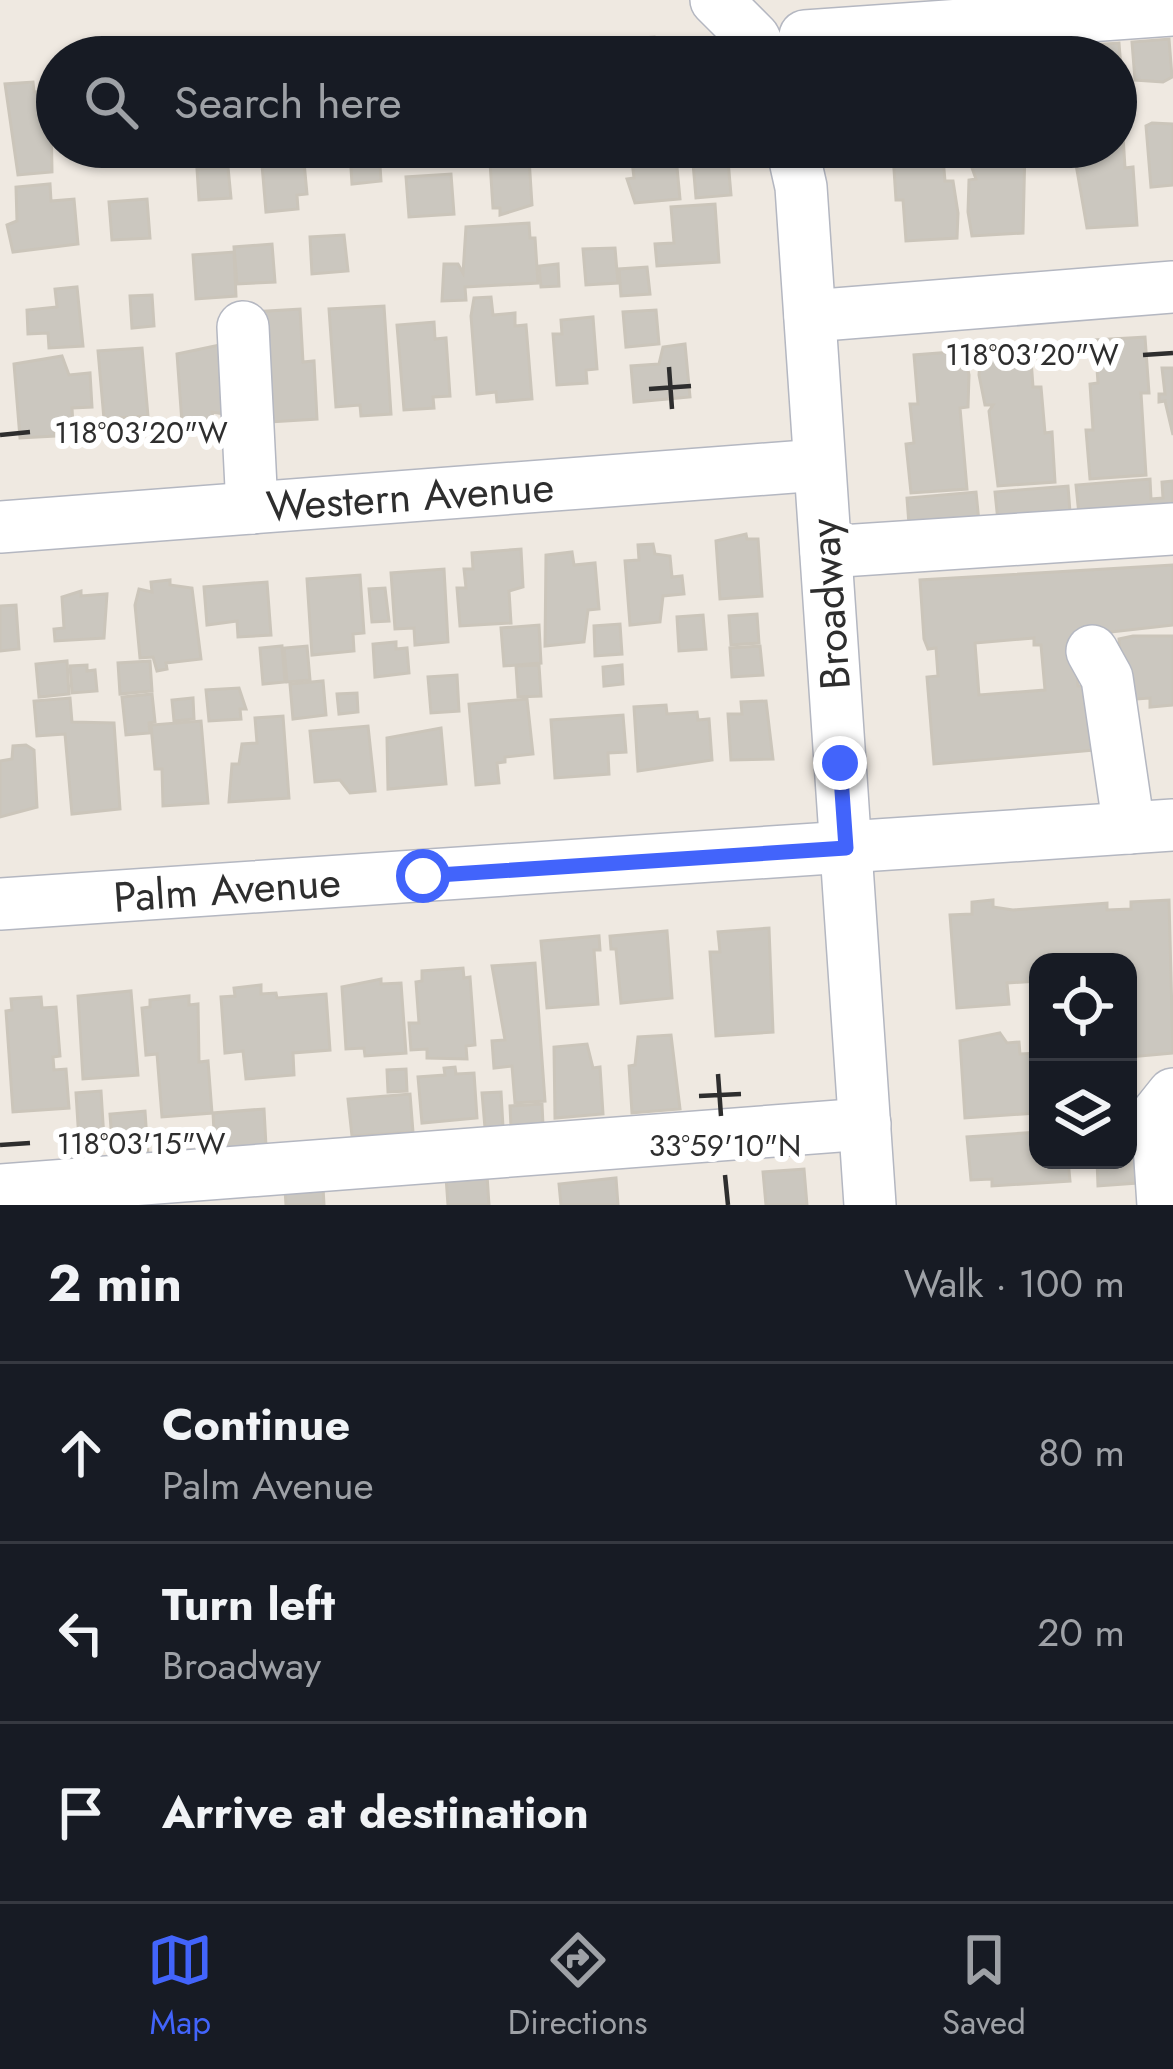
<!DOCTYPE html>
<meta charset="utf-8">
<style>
:root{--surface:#171b24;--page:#20242c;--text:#f1f3f6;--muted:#9ea1a6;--line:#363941;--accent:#4264fb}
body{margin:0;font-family:Jost,sans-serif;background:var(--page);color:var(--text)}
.controls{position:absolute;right:36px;bottom:36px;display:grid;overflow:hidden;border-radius:24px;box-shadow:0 3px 9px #0004}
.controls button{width:108px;height:108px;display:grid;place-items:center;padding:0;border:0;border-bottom:3px solid var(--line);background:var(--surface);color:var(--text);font:60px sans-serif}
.stop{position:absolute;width:36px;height:36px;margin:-27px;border:9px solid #4264fb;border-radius:50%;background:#fff}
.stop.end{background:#4264fb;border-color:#fff;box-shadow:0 3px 12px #0008}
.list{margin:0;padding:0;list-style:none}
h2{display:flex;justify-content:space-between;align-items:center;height:156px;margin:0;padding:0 48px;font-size:51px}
h2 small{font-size:39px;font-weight:400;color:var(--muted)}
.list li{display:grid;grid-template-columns:78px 1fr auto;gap:36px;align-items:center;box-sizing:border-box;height:180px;padding:0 48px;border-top:3px solid var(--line)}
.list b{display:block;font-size:45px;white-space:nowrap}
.list p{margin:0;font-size:39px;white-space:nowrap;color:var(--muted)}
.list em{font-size:39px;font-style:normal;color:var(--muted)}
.icon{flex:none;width:66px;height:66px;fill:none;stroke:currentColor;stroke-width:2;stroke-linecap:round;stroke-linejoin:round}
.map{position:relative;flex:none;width:1173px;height:1205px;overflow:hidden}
.search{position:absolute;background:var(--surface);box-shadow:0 3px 9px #0004;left:36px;right:36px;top:36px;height:132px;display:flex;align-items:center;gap:30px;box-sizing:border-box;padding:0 42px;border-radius:66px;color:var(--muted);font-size:45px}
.sheet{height:696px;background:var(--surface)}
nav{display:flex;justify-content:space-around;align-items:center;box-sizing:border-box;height:168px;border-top:3px solid var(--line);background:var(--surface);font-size:33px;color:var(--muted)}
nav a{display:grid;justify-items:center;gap:6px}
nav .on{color:var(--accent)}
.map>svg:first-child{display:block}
.building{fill:#cbc7bf;stroke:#cbc5ba;stroke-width:3;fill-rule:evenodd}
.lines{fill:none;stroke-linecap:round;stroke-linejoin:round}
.minor-casing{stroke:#b4b7c1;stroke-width:54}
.minor{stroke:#fff;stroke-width:51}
.route{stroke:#4264fb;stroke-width:15}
.ticks{fill:none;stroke:#2e2e2e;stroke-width:4.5}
.labels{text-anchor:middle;stroke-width:12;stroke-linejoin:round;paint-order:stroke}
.street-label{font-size:42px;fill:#2e2e2e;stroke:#fff}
.ticks-label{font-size:30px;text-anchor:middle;fill:#2e2e2e;stroke:#fff;stroke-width:12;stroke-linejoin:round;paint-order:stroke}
</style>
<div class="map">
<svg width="1173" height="1205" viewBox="0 0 1173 1205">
<rect width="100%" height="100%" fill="#efe9e1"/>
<g class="building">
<polygon points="654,37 655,57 614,57 613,40"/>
<polygon points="1169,39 1172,77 1163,82 1135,80 1132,42"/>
<polygon points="551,41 579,43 580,57 538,57 537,46"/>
<polygon points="409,42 410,52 429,51 430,57 377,57 376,45"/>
<polygon points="1119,43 1122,81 1116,82 1116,57 1048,57 1048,48"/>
<polygon points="499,46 500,56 509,57 456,57 456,49"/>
<polygon points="1037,49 1037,57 965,57 965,54"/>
<polygon points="33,82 34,92 46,91 51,108 52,172 18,175 5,84"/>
<polygon points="1120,86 1125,168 1133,167 1137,225 1087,228 1073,147 1116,147"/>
<polygon points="1152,123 1173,124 1173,185 1151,187 1146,126"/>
<polygon points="543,147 588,147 589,156 544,160"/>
<polygon points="885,147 942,147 945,181 953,181 958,213 957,238 906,241 903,200 896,200 893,154 885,155"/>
<polygon points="974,147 1025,147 1023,233 972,236 968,212 969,180 976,179 971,165 975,165"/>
<polygon points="379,150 381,181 352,184 350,152"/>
<polygon points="676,157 680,199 635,203 627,179 634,178 632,161"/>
<polygon points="529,158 532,205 500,215 500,208 493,208 490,162"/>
<polygon points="728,160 731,195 696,198 693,163"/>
<polygon points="304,162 307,194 297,195 298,209 266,212 262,165"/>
<polygon points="228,167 231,198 199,200 197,169"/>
<polygon points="451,174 454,214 409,217 406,177"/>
<polygon points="50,184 51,201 74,199 78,244 13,252 7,225 17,221 16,187"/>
<polygon points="147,199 150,238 112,240 109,202"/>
<polygon points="715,204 719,262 657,266 655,244 674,243 671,207"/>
<polygon points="529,223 530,238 535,238 538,283 465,287 466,300 442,301 444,264 458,264 463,273 466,227"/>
<polygon points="344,235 348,271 312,274 310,237"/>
<polygon points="272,244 275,282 237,284 234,247"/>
<polygon points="615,248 618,283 586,285 583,249"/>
<polygon points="234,252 236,296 196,299 193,255"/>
<polygon points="558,264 559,286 541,287 539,266"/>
<polygon points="647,267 650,294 621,296 619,269"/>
<polygon points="77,287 83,346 49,348 48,333 28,334 27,310 57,307 55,289"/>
<polygon points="152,295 154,326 132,328 130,296"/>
<polygon points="491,297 493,315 515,313 515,326 526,325 532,399 497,402 496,392 477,394 471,316 474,298"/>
<polygon points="384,306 391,414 361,416 360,405 336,407 329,309"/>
<polygon points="300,309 303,362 314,361 317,419 270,422 252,312"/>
<polygon points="656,310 659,344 626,347 623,312"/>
<polygon points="593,317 597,369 586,370 587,383 557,385 553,334 562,334 561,320"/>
<polygon points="434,322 435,339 446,338 450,396 433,397 434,408 404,410 397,325"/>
<polygon points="1145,337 1149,393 1141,393 1146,475 1090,479 1086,430 1093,430 1090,384 1098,383 1095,340"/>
<polygon points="224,344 224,414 212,412 213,420 182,423 177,354"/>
<polygon points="685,344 690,397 634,402 631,366 659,364 663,347"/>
<polygon points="1030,345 1033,387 1041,387 1045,433 1052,432 1055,482 998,486 989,411 993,405 985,405 979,375 981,349"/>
<polygon points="142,348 148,416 104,419 98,351"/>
<polygon points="964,351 969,375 968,407 960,408 967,489 911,493 906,444 914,443 910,404 918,404 914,355"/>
<polygon points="62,356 69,375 90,373 92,407 72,408 73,425 54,426 55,436 20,438 14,364"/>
<polygon points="1162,368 1173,368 1173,435 1165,401 1159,402 1159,394 1165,394"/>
<polygon points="1150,479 1151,499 1163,498 1162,482 1173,481 1173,515 1080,525 1076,485"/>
<polygon points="1068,486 1071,525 999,531 995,492"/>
<polygon points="976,492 980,532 910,538 907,498"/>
<polygon points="746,534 747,539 758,539 762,596 720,599 716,541"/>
<polygon points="653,544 655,554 670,556 672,577 682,576 684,594 663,596 660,622 630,625 625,561 639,560 638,545"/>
<polygon points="521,549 523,587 509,591 511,623 460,626 457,588 466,588 464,569 473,569 472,553"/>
<polygon points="572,552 574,565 595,563 599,609 588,610 584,642 545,646 546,555"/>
<path d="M1173,565V625L1075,636L1078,686L1102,685L1107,749L934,764L927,677L938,676L936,648L928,649L924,639L920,580ZM1034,638V645H1041L1045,690L979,695L975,643Z"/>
<polygon points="444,569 448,642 415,645 414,628 395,629 391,573"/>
<polygon points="360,575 364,633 353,634 354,651 312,655 307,579"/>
<polygon points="170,580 170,585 192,588 201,659 166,663 167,669 157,671 153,657 140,658 135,605 139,589 152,592 151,582"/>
<polygon points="267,582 271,635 238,637 237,621 207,625 204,587"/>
<polygon points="385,588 389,621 372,622 369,589"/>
<polygon points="81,591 81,596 107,594 104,638 55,641 54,629 64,628 62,597"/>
<polygon points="16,605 19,649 0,651 0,606"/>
<polygon points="757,614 759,643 731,645 729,616"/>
<polygon points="703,615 706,649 679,651 677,617"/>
<polygon points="620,624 622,654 595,656 594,626"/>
<polygon points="539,625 541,663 504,666 501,628"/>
<polygon points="1133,636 1173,636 1173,705 1150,707 1150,698 1123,700 1119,639"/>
<polygon points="396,642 396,649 407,648 409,673 375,677 373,644"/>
<polygon points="282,646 285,682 263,684 260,648"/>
<polygon points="307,646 310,680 287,682 284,648"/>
<polygon points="760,646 763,675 732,677 730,648"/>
<polygon points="67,661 69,694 39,697 36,664"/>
<polygon points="150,661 152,691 120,694 118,663"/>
<polygon points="87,665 87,671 95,670 97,691 72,693 70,666"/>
<polygon points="539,665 541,696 518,697 516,666"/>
<polygon points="622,665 623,684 604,686 603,667"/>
<polygon points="457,675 459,711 431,713 428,677"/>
<polygon points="323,681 326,715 293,719 290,684"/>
<polygon points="239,688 246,709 240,709 241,719 209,721 206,690"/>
<polygon points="357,693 358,712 339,714 337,694"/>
<polygon points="152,694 155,722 149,723 150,733 126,735 122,697"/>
<polygon points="70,698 72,722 114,723 120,809 72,814 65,734 37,736 34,701"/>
<polygon points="193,698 194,719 174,721 172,700"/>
<polygon points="527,699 533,754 505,757 505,762 497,763 499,783 476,785 469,704"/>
<polygon points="766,701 773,759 731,760 728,714 742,714 741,702"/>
<polygon points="666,705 667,714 697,712 698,720 709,719 712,760 638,771 634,707"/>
<polygon points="623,715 626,752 608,753 609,774 555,778 551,720"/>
<polygon points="283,716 289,798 229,802 232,764 239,764 242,744 257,743 255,718"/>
<polygon points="201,721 208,803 163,806 162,769 155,769 151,725"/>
<polygon points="368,726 375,791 350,793 340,780 315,782 310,731"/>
<polygon points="441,728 446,784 388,789 387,738"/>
<polygon points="26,745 34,750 37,807 0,817 0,761 12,759 13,746"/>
<polygon points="993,900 993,907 1013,910 1107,903 1107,910 1131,909 1131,902 1169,900 1173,1053 1129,1057 1132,1106 1128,1107 1128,962 1038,962 1038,981 1007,983 1009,1004 957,1008 950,915 972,914 972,902"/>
<polygon points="769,928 773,1032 716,1036 710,952 720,952 718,932"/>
<polygon points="667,931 672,998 621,1003 616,949 611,949 610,936"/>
<polygon points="599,936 600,950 594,950 598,1004 547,1008 541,941"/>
<polygon points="535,963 545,1101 515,1103 512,1066 494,1068 492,1041 505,1040 492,966"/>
<polygon points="463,968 464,978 470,977 475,1045 466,1046 467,1059 427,1058 427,1049 411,1050 409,1023 419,1023 416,982 422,981 422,971"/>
<polygon points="381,979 381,984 401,983 406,1053 365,1056 364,1048 346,1049 342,987"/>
<polygon points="261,985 261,994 276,993 277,998 326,994 330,1050 293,1053 294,1075 246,1079 243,1051 225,1053 221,997 235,996 234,988"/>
<polygon points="131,991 138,1075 83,1079 78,996"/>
<polygon points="189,996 189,1005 198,1004 199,1062 208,1061 212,1113 162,1117 157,1054 146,1055 142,1008 150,1007 150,1000"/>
<polygon points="41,997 42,1008 56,1007 60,1056 53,1057 54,1070 66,1069 69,1108 13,1112 6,1011 12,1010 11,999"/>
<polygon points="1000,1033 1007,1043 1019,1042 1020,1054 1038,1053 1038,1118 1037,1113 965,1118 960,1041"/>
<polygon points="671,1035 680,1109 632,1113 629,1066 635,1065 638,1037"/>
<polygon points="587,1044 593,1068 600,1067 603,1114 555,1118 554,1047"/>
<polygon points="455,1067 456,1074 474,1073 477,1118 422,1123 418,1077 445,1075 444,1068"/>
<polygon points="406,1069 407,1091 388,1092 387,1070"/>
<polygon points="101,1091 104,1139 79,1141 76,1093"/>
<polygon points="501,1092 503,1127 485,1128 482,1093"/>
<polygon points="410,1094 413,1132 352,1136 348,1099"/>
<polygon points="542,1104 543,1125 511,1127 510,1106"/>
<polygon points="264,1109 266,1146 215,1150 213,1113"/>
<polygon points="145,1111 148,1155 113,1157 110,1114"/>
<polygon points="1128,1120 1132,1120 1137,1183 1098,1186 1097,1160 1128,1160"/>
<polygon points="1038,1132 1038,1160 1068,1160 1070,1181 992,1186 992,1179 971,1180 967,1137"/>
<polygon points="804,1169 807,1205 766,1205 763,1172"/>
<polygon points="487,1175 489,1205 448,1205 446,1177"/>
<polygon points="616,1178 618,1205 561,1205 559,1184"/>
<polygon points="323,1187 324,1205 286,1205 285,1189"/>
</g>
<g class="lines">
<defs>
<g id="minor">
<polyline points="716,0 754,38 763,57"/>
<polyline points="805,36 1173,10"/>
<polyline points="792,147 801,187 870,1205"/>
<polyline points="810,316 1173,287"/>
<polyline points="243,327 252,508"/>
<polyline points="0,527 819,465"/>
<polyline points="826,552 1173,529"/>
<polyline points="1092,651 1107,678 1129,828"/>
<polyline points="0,904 1173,825"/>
<polyline points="0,1190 865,1124"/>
<polyline points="1163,1205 1157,1114 1173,1094"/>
</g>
</defs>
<use href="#minor" class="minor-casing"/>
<use href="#minor" class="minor"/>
</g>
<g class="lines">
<polyline class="route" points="423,876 846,848 840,763"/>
</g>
<path class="ticks" d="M1143,355L1173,353M669,367L672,409M649,389L691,386M0,435L30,432M718,1074L721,1116M699,1096L741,1094M0,1145L30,1143M725,1175L728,1205"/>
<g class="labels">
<g class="street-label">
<text transform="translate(410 496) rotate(-4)" y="15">Western Avenue</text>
<text transform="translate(829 604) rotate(-94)" y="15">Broadway</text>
<text transform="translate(227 889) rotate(-4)" y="15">Palm Avenue</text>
</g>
</g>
<g class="ticks-label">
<text x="1032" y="365">118°03'20"W</text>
<text x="141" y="443">118°03'20"W</text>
<text x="141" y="1154">118°03'15"W</text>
<text x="725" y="1156">33°59'10"N</text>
</g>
</svg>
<div class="controls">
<button><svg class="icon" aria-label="locate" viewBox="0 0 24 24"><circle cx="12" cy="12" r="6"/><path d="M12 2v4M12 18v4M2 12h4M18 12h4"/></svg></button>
<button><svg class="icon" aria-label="layers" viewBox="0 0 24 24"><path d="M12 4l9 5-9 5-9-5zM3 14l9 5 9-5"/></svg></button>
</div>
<div class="stop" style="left:423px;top:876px"></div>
<div class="stop end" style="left:840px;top:763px"></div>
<div class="search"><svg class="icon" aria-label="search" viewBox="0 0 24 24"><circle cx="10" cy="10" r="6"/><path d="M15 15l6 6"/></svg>Search here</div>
</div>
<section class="sheet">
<h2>2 min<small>Walk · 100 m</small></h2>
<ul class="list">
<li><svg class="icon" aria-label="ahead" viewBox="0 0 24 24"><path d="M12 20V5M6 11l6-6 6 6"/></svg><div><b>Continue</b><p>Palm Avenue</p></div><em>80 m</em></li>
<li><svg class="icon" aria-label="left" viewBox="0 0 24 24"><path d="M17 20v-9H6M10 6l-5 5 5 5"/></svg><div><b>Turn left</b><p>Broadway</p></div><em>20 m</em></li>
<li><svg class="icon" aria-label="arrive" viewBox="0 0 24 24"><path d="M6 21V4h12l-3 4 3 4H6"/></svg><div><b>Arrive at destination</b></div></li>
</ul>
</section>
<nav>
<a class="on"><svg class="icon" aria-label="map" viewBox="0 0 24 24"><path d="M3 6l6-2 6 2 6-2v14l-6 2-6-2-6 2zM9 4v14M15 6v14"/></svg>Map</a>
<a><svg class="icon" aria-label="directions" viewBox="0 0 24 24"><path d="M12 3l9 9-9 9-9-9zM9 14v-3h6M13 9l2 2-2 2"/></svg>Directions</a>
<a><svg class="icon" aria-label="saved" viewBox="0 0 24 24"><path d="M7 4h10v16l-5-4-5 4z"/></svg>Saved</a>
</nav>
